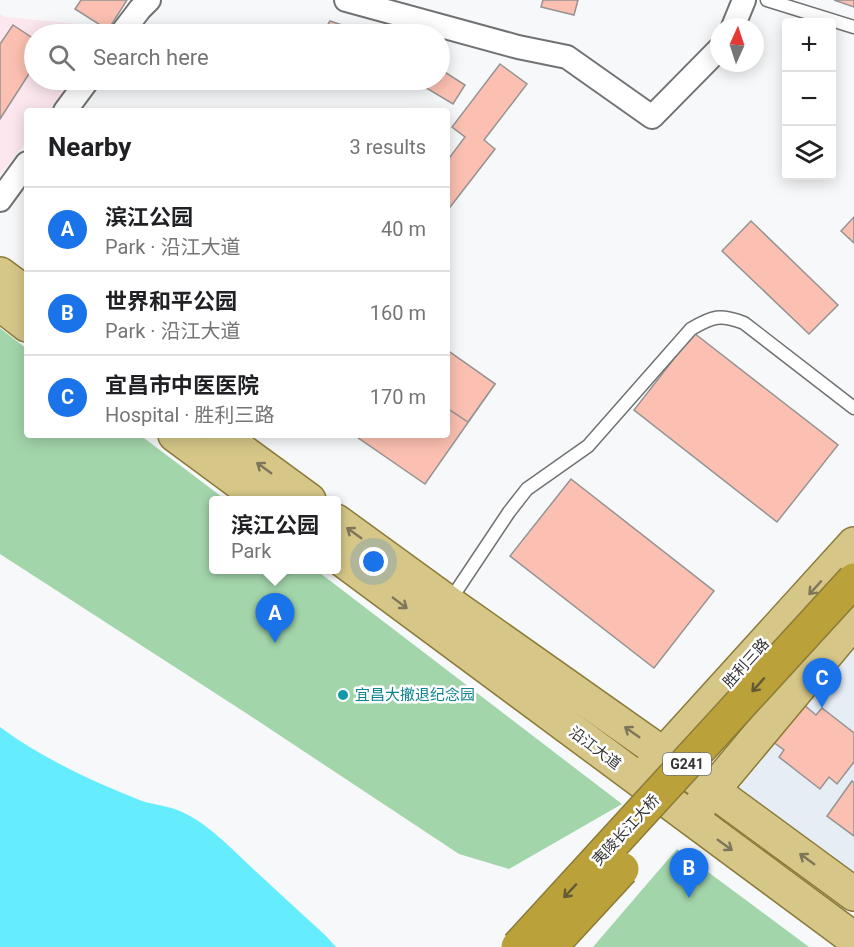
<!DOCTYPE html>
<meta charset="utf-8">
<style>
:root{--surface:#fff;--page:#f2f2f2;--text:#202124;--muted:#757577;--line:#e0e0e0;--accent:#1a73e8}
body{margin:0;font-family:Roboto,"Noto Sans SC",sans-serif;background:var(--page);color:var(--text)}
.controls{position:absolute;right:18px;top:18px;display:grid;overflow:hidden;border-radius:6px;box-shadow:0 3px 15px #0003}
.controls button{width:54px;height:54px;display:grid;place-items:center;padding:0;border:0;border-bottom:2px solid var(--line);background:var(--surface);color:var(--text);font:30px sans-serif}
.compass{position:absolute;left:710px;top:18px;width:54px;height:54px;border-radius:50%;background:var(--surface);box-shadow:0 3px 15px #0003;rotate:3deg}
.you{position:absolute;left:374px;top:562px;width:21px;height:21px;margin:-15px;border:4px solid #fff;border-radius:50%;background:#1a73e8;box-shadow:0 0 0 9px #1a73e833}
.badge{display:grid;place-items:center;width:39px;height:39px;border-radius:50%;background:var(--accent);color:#fff;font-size:20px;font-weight:700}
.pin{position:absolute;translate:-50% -50px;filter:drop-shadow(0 2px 3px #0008)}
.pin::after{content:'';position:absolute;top:32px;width:21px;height:18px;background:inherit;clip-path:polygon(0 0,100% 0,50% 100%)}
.popup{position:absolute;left:209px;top:496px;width:132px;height:78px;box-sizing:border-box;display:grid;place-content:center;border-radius:6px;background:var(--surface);filter:drop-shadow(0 2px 4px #0005);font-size:20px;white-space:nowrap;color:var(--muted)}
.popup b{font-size:22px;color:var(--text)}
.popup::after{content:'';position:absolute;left:50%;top:100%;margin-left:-12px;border:12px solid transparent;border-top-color:var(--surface)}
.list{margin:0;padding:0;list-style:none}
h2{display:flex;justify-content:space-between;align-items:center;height:78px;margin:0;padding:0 24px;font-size:26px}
h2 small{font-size:20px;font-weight:400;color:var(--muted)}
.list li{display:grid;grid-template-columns:39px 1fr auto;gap:18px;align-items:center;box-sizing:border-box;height:84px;padding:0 24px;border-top:2px solid var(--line)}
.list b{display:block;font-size:22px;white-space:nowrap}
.list p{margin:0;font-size:20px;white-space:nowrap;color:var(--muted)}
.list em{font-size:20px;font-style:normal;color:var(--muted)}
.icon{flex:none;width:33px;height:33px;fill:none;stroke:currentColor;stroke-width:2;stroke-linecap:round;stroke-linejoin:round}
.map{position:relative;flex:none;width:854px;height:947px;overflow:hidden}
.search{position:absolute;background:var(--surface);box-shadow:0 3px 15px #0003;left:24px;top:24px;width:426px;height:66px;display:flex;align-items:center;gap:15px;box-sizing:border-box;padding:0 21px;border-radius:33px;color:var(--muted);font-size:22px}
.panel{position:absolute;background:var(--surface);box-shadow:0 3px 15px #0003;left:24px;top:108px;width:426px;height:330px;border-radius:6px}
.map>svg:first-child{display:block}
.commercial{fill:#fce7ee}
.built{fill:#e6edf4}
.green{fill:#a2d5aa}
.water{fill:#66edfd}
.building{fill:#fbc0b1;stroke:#959393;stroke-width:1.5}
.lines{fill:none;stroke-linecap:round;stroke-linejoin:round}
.lane-casing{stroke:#717273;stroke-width:15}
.street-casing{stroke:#717273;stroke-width:26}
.primary-casing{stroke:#8c7b38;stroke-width:36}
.lane{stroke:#fff;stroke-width:12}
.street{stroke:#fff;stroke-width:22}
.primary{stroke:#d6c788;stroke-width:33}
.highway-bridge-casing{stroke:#8c7b38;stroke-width:36;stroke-linecap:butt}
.highway-bridge{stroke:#bba139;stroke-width:33}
.oneway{stroke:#7d765a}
.oneway2{stroke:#635a36}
.culture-dot{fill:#0f9aa8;stroke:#fff;stroke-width:2}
.labels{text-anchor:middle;stroke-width:5;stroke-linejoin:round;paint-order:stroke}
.shield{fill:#fff;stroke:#717172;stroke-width:1.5}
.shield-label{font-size:14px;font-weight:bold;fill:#343435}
.street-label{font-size:15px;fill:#343435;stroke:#fff}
.culture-label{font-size:15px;fill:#0d838f;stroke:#fff;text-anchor:start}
</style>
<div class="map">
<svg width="854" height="947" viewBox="0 0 854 947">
<rect width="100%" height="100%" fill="#f6f8f9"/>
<polygon class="commercial" points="0,14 6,17 79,24 94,34 34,34 34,80 75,80 51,111 27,111 27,141 0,175"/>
<polygon class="built" points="854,633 854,873 728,783"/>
<g class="green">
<polygon points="0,328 27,349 27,435 140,435 226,500 214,500 214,570 316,570 622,804 509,869 459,854 249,715 0,554"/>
<polygon points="677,849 809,947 593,947"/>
</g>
<path class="water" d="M0,727C43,759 92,781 142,801C155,805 170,806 182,812C207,823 231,848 250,866C275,889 300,912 325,935L336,947H0Z"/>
<g class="building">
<polygon points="81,0 127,0 108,30 75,9"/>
<polygon points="543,0 578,0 574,15 541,7"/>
<polygon points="834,0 854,0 854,7"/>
<polygon points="330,21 357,30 362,34 322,34"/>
<polygon points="13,25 34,39 34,66 0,119 0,44"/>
<polygon points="500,64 527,84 484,140 495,149 447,211 447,161 465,137 452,127"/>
<polygon points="440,69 465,85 453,104 413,80 440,80"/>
<polygon points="854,217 854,243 841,231"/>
<polygon points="751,221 838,305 809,334 722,251"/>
<polygon points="694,333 838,445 777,522 634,410"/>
<polygon points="447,350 495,384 425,484 354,435 447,435"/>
<polygon points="447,350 495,384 468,422 447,408"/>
<polygon points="571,479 714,591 654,668 510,556"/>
<polygon points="803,704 816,715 822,708 854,733 854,762 837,784 829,777 820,789 779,757 784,750 769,739"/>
<polygon points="852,781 854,783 854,836 827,816"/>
</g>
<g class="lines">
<defs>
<g id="lane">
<polyline points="767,0 854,27"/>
<path d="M449,602L509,512L527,489L588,446L691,329C713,316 720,314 744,323L854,408"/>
</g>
<g id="street">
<polyline points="346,0 518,47 567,57 652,117 719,49"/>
<polyline points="733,27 744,0"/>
<polyline points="121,34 140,9 149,0"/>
<polyline points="65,111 88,80"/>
<polyline points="0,200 27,163"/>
</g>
<g id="primary">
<polyline points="0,274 27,294"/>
<polyline points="0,304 27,325"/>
<polyline points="175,435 263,500"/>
<polyline points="220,435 309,500"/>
<polyline points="336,521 449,603 663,754 854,894"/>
<polyline points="336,555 854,939"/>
<polyline points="649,770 854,544"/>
<polyline points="698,808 854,621"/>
</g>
</defs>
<use href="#lane" class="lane-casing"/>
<use href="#street" class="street-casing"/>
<use href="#primary" class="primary-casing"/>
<use href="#lane" class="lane"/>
<use href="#street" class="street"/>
<use href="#primary" class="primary"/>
<defs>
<g id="highway-bridge">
<polyline points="518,947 854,580"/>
<polyline points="550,947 622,869"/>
</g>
</defs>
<use href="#highway-bridge" class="highway-bridge-casing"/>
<use href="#highway-bridge" class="highway-bridge"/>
</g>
<defs><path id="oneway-shaft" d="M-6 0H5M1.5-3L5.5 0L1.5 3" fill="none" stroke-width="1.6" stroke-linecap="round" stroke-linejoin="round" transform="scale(1.5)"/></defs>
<g class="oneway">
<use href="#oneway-shaft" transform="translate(264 468) rotate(-144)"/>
<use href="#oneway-shaft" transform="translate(354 533) rotate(-144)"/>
<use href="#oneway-shaft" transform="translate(815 588) rotate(132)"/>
<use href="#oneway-shaft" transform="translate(400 603) rotate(37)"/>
<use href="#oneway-shaft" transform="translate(632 732) rotate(-145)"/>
<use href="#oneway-shaft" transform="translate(725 845) rotate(36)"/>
<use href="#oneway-shaft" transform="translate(807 859) rotate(-144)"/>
</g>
<g class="oneway2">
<use href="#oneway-shaft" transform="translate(758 685) rotate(132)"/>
<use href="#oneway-shaft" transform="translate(570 891) rotate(133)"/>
</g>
<circle class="culture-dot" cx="343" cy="695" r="6"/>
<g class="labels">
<rect class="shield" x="663" y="753" width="48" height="22" rx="4.5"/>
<g class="shield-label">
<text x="687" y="769">G241</text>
</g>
<g class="street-label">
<text transform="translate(746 663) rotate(-48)" y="5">胜利三路</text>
<text transform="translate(595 748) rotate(37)" y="5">沿江大道</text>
<text transform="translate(626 830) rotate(-47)" y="5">夷陵长江大桥</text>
</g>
<g class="culture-label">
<text x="355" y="700">宜昌大撤退纪念园</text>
</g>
</g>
</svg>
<div class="controls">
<button>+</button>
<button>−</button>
<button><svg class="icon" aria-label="layers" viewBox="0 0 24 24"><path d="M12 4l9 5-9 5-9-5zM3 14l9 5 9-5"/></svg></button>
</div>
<svg class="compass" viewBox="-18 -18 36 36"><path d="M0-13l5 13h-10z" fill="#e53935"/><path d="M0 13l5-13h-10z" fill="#757577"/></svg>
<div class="you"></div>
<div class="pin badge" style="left:275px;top:643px">A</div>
<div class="popup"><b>滨江公园</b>Park</div>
<div class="pin badge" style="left:689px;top:898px">B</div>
<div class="pin badge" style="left:822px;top:708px">C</div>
<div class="search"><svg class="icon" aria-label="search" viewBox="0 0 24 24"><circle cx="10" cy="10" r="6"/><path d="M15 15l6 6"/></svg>Search here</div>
<section class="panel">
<h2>Nearby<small>3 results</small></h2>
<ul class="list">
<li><span class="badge">A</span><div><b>滨江公园</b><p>Park · 沿江大道</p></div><em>40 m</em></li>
<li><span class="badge">B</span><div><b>世界和平公园</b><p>Park · 沿江大道</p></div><em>160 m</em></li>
<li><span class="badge">C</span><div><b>宜昌市中医医院</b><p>Hospital · 胜利三路</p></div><em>170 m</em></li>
</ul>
</section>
</div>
